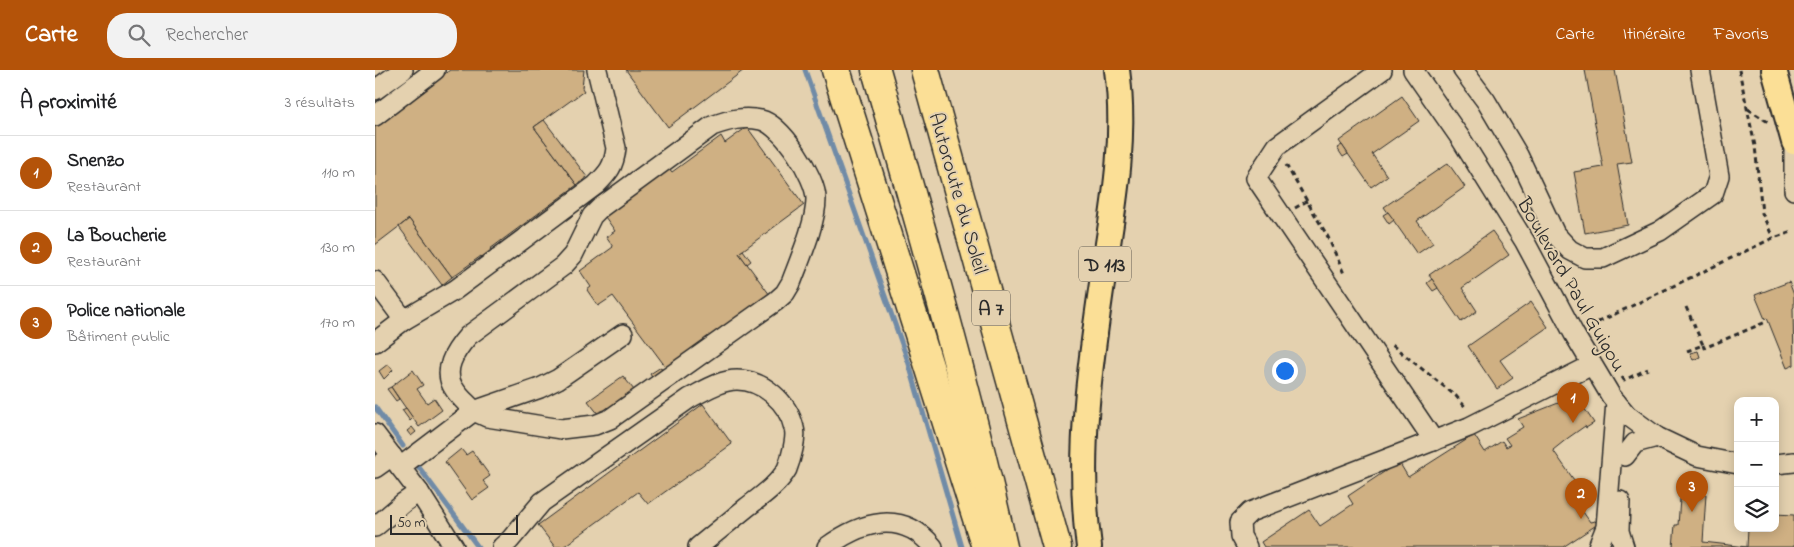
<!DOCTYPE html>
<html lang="fr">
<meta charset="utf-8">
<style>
:root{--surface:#fff;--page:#f2f2f2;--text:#202124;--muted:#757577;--line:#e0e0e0;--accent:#b45309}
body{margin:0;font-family:"Indie Flower",sans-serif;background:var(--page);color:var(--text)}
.controls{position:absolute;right:15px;bottom:15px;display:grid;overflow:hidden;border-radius:10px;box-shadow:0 2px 12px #0003}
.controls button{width:45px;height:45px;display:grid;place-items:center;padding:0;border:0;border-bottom:1px solid var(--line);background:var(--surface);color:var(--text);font:25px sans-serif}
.scale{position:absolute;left:15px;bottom:12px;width:128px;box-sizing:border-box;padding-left:5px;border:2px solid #2b2b2b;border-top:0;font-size:14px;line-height:18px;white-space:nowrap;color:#2b2b2b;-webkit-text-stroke:4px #e4d1af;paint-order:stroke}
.you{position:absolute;left:909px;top:300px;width:18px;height:18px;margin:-12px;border:4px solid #fff;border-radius:50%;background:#1a73e8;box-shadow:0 0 0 8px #1a73e833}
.badge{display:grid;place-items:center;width:32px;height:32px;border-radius:50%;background:var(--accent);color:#fff;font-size:16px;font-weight:700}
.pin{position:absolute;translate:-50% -41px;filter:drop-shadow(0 1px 2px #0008)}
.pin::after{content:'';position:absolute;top:26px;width:18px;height:15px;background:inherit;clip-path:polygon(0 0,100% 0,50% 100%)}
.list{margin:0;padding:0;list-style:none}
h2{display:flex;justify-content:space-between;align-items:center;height:65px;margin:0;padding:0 20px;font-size:21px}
h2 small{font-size:16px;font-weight:400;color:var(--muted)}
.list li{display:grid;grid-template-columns:32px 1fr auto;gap:15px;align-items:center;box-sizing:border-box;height:75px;padding:0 20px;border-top:1px solid var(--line)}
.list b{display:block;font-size:19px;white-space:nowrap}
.list p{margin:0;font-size:16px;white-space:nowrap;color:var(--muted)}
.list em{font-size:16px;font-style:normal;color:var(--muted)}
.icon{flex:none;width:28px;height:28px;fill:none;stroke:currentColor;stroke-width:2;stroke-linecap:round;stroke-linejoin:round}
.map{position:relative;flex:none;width:1419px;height:477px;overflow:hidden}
header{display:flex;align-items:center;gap:30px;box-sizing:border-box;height:70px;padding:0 25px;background:var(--accent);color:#fff}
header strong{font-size:24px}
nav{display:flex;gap:28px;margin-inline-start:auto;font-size:18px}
.search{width:350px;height:45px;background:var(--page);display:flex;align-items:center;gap:12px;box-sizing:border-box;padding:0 18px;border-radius:20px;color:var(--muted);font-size:19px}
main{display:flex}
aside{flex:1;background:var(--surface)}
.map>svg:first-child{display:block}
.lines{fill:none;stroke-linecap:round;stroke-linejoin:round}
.stream{stroke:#708ba7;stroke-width:5}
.building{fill:#cfb083;stroke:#2b2b2b}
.minor-casing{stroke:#2b2b2b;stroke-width:22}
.major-casing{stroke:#2b2b2b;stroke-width:28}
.highway-casing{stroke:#2b2b2b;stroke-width:31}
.path{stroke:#2b2b2b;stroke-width:3;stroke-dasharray:5 4;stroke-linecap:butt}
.minor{stroke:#e4d1af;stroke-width:19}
.major{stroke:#fbdf96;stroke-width:24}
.highway{stroke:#fbdf96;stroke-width:28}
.labels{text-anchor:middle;stroke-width:4;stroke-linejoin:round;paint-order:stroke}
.shield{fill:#e4d1af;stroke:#625d53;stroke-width:1}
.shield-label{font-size:20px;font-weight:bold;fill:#2b2b2b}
.street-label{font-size:21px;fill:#2b2b2b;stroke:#e4d1af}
</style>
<header>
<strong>Carte</strong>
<div class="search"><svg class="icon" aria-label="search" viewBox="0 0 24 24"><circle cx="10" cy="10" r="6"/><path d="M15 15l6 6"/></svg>Rechercher</div>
<nav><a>Carte</a><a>Itinéraire</a><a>Favoris</a></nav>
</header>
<main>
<aside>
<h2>À proximité<small>3 résultats</small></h2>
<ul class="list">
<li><span class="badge">1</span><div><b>Snenzo</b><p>Restaurant</p></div><em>110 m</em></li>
<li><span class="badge">2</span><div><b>La Boucherie</b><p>Restaurant</p></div><em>130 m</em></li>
<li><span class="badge">3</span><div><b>Police nationale</b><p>Bâtiment public</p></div><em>170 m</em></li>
</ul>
</aside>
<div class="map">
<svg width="1419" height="477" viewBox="0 0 1419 477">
<rect width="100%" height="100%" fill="#e4d1af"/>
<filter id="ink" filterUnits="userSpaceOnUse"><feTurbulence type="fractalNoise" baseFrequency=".02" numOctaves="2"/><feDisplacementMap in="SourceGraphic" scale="10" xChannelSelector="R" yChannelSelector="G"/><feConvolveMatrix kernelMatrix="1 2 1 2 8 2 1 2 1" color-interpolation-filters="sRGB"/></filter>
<g filter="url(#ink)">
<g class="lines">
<g class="stream">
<polyline points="430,0 534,294 587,477"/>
<polyline points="0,337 28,376"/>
<polyline points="43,396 103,477"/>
</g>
</g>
<g class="building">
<polygon points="75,0 209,0 207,18 209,21 159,57 202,115 115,179 118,184 109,190 106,186 77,207 34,149 0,175 0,55"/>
<polygon points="251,0 369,0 293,57"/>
<polygon points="1210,0 1240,0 1257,92 1242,94 1253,155 1210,163 1199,102 1228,97"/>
<polygon points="1027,26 1044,51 997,84 1012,106 996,117 964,71"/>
<polygon points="169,50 212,107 202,115 159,57"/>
<polygon points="372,57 429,135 364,183 395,225 293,300 238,226 223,236 212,220 216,217 205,201 238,177 231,167 240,161 228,144 293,97 297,102 346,66 350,73"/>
<polygon points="967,75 973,84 968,87 962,78"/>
<polygon points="1073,93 1090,117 1042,151 1058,173 1042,184 1009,137"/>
<polygon points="1013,142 1019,150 1014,154 1008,145"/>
<polygon points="34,149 77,207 67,215 24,157"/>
<polygon points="1117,161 1134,185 1087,218 1102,241 1086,252 1054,205"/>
<polygon points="368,180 376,191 372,194 364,183"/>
<polygon points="1057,209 1063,218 1058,221 1052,213"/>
<polygon points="1414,212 1419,225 1419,237 1418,238 1419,295 1412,298 1392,248 1390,249 1380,225"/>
<polygon points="1156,232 1173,257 1125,290 1138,308 1122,319 1093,276"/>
<polygon points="1323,281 1325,287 1318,290 1315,283"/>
<polygon points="13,294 18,300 9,309 4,301"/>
<polygon points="286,297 289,303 278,309 275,304"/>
<polygon points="38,300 48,315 42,319 52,333 59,328 67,340 44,357 16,317"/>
<polygon points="248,306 259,320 224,345 213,331"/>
<polygon points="16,317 24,329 21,331 12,319"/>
<polygon points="1201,326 1219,353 1211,358 1210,356 1193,368 1178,380 1213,430 1206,439 1215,452 1220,451 1223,454 1188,477 889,477 886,472 934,440 945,456 978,434 973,426 1024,392 1033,407 1099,365 1110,382 1127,371 1131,377 1135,375 1130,368 1148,357 1143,349"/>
<polygon points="328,334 357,374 273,434 263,422 188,477 180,477 163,455"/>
<polygon points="31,338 38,348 35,351 27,340"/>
<polygon points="37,357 41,362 36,366 32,361"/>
<polygon points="86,379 91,385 97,381 115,406 108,411 114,418 97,430 70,392"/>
<polygon points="1317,423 1331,424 1328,472 1372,477 1298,477 1300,455 1303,455 1305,429 1317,429"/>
<polygon points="1400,444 1419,445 1419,477 1372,477 1373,458 1400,458"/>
</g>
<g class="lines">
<defs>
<g id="minor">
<polyline points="1007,0 902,76 881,108 1059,371"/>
<polyline points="1038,0 1086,69 1150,172 1199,264 1236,326 1252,345 1282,367 1322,386 1363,394"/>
<polyline points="1088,0 1111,31 1143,85 1180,164 1195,180 1210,188 1228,188 1285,161 1338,124 1344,106 1325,0"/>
<polyline points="0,20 28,0"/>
<polyline points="0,46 60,0"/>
<polyline points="1419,71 1419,120"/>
<polyline points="0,211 29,250"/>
<path d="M0,272L29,250L80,220L221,115C233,103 239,97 241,78L222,0"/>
<polyline points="0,364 44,422 79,477"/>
<polyline points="1250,386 1260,373 1282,367"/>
<polyline points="1400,394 1419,392"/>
<path d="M25,397L99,341L112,347L186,359L220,355L235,349L401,231L410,223L416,213C425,189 441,153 441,129C441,107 407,55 386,50C368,46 354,50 337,56L225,138L217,146L198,185L188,196L93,266C80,281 66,301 80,320C85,328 93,334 99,341L165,318L183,309L248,264"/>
<polyline points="0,398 17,386"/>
<polyline points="1245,431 1244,461 1249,477"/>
<polyline points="0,457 28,433 44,422"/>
<path d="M127,477L135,470L167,432L315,328C329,321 345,310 362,310C388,310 413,332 419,358C422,367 416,389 412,399C403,415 385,427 371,438C355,451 339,464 323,477"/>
<path d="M452,477C486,452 527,439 558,477"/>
<polyline points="872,477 866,466 865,452 875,442 1094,357 1217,295"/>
<polyline points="1223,477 1231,457 1241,332"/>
</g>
<g id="major">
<polyline points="1399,0 1419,72"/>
<path d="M714,477C701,382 716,287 730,193C740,129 751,65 742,0"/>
</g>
<g id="highway">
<polyline points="461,0 611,477"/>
<path d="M501,0C546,158 592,316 628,477"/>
<polyline points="550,0 682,477"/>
</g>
</defs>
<use href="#minor" class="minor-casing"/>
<use href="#major" class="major-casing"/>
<use href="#highway" class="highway-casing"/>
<g class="path">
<polyline points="1364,0 1380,76 1387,143 1398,168"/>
<polyline points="1373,39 1393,52"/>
<polyline points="911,95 953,167 970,206"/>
<polyline points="920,138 932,131"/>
<polyline points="1311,237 1328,275 1312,281"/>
<polyline points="1215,256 1398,168 1417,162"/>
<polyline points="1017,275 1081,326 1092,339"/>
<polyline points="1328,275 1329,278 1391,252"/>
<polyline points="1247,307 1249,310 1273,299"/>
</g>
<use href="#minor" class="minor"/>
<use href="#major" class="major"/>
<use href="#highway" class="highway"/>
</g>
</g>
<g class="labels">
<g class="shield">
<rect x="704" y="176.5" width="52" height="35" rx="4"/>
<rect x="597" y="220.5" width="38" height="35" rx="4"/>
</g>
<g class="shield-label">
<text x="730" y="201">D 113</text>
<text x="616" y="245">A 7</text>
</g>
<g class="street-label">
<text transform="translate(584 123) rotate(74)" y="7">Autoroute du Soleil</text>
<text transform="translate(1197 214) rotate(60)" y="7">Boulevard Paul Guigou</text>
</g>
</g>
</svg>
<div class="controls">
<button>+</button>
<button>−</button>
<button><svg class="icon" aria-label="layers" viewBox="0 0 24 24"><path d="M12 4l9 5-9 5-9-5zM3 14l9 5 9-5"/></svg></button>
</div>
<div class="scale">50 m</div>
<div class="you"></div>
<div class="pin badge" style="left:1198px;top:353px">1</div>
<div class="pin badge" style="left:1206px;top:449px">2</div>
<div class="pin badge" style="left:1317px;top:442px">3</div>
</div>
</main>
